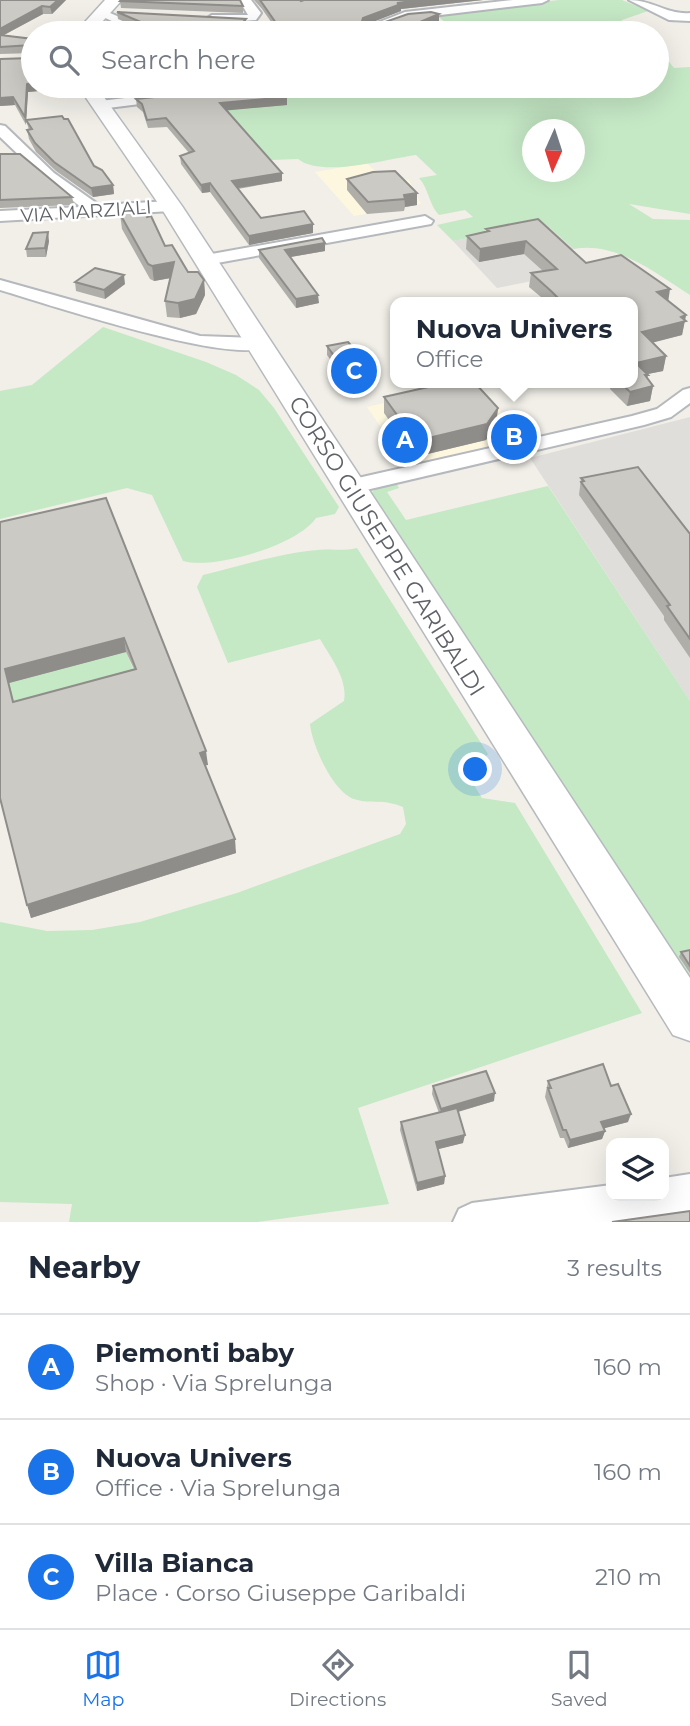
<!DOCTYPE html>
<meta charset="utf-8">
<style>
:root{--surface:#fff;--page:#f2f2f3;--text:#1f2937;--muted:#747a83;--line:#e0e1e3;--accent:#1a73e8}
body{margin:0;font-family:Montserrat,sans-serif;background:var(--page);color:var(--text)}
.controls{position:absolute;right:21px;bottom:21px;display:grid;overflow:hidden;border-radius:14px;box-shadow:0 7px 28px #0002}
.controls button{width:63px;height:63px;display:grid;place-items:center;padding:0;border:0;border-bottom:2px solid var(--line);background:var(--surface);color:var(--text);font:35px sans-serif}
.compass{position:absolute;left:522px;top:119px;width:63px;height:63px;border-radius:50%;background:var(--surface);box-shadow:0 7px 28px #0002;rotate:183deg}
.you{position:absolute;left:476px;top:770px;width:24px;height:24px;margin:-18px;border:5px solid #fff;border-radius:50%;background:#1a73e8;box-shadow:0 0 0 10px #1a73e833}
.badge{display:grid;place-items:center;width:46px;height:46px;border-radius:50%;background:var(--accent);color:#fff;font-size:23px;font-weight:700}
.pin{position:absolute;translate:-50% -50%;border:4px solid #fff;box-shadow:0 2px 7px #0006}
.popup{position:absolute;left:390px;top:297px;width:248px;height:91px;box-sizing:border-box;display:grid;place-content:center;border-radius:14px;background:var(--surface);filter:drop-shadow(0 2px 5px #0005);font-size:23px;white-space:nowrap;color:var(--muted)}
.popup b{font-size:26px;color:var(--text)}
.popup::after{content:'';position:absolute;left:50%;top:100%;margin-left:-14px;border:14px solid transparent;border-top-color:var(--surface)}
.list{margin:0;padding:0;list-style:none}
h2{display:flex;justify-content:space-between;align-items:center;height:91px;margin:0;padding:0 28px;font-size:30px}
h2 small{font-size:23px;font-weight:400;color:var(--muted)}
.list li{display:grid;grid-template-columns:46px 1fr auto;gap:21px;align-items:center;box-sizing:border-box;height:105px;padding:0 28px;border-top:2px solid var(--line)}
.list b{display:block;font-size:26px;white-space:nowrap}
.list p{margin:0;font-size:23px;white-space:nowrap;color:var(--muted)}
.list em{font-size:23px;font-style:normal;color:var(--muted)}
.icon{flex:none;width:38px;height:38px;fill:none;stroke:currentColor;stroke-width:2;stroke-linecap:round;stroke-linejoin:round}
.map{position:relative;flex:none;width:690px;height:1222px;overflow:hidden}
.search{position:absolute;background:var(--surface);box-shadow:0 7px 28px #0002;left:21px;right:21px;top:21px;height:77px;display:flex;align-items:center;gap:18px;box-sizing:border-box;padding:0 24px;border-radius:38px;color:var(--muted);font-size:26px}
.sheet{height:406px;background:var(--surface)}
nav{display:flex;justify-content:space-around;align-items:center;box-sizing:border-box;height:98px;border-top:2px solid var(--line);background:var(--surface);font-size:19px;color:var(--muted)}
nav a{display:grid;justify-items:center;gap:4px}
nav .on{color:var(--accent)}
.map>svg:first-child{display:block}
.commercial{fill:#fef7e0}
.industrial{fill:#e0deda}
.green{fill:#c5e8c5;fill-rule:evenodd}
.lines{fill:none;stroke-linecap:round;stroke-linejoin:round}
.street-casing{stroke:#b5b8bc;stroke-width:4}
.secondary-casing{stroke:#b6babf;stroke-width:3}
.street{fill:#fff;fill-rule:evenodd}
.secondary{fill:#fff;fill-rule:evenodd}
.wall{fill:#afaea9;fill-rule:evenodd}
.shaded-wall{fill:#8f8d8a}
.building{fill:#cccac5;stroke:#8f8d8a;stroke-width:2;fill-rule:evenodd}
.labels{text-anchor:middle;stroke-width:5;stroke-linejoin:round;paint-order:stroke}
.far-street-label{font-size:19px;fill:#5f6368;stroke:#fff}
.street-label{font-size:23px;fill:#5f6368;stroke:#fff}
</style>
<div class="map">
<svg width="690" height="1222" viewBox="0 0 690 1222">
<rect width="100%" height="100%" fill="#f1efe8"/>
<g class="commercial">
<polygon points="367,163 381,177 409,180 421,204 354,216 315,172"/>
<polygon points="437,383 477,383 524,439 407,465 367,407 423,394 418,387"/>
</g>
<g class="industrial">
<polygon points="544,223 574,249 553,254 563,275 497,288 453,241"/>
<polygon points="690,417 690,701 530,458"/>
</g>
<g class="green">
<polygon points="559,0 622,0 648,11 622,20 620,23 622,33 422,33 446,23 435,14"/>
<path d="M657,47L674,68L690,67V214L629,204L653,219L690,220V295C657,274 616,241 574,249L544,223L453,241L437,225L473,217L465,210L439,215C429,205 429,189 419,178L437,175L416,155C386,159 322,178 298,159L271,160L227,110L285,105L250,86H657ZM532,130H574V172H532Z"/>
<path d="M103,327L206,362L236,375L259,390L274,408L339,507L335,514L316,518C298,545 214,570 183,561L152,495L127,488L0,519V391L32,385Z"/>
<polygon points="395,481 399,488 387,492 406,520 548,486 690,701 690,976 682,973 370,494 379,486"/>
<path d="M357,548L488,754L469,777L482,798L515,803L642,1013L358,1108L389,1204L257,1222H69L72,1204L0,1202V922L47,931L92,930L140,922L237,893L400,834L406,824L403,807C381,798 374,805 354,799C333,792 312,745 310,724L344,701C348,679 331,658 320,639L228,663L197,587L203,575C241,566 280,553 318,550C333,548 339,552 357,548Z"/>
<polygon points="126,652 139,683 14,705 9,683"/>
</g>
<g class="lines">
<defs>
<g id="street">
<polygon points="239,0 251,0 261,13 256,20 212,23 206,19 212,15 248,15"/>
<polygon points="513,0 548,0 542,3 407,19 370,32 364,28 405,12"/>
<path d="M629,0C652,0 668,15 690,13V21L669,20Z"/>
<polygon points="103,10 150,30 152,33 137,33 99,15 97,13"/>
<polygon points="167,93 172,94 172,100 100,109 93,105 100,101"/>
<polygon points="0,125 5,126 54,173 99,205 171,201 179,206 171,211 0,221 0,211 81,207 44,179 0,137"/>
<polygon points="425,216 433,221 431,224 206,265 198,260 206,255"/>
<path d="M0,280L200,336L259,338L268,344C247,371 38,301 0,290Z"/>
<polygon points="690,388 690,403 671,417 644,425 349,494 341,492 338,487 341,482 349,480 632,416 657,409 683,390"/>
<polygon points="690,1174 690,1212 612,1222 453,1222 459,1209 472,1203 611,1185 611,1196 664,1196 664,1178"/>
</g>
<g id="secondary">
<polygon points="105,0 122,0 92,33 75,33"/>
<polygon points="78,86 96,86 182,206 690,978 690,1041 673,1035 160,206"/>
</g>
</defs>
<use href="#street" class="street-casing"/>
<use href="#secondary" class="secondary-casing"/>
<use href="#street" class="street"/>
<use href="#secondary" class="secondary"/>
</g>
<g class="wall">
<polygon points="0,0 66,0 52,14 43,14 4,35 33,39 33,86 70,86 71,88 28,92 26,120 94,166 113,185 114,194 93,197 56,171 36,152 29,139 27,130 29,130 26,120 26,125 15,105 0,106 32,58 33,53 0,54"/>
<polygon points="254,0 300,0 301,1 304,0 483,0 401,9 401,11 366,24 371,27 439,21 411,33 279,33 262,9"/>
<polygon points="120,1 243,6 243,13 121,8"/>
<polygon points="117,12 246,27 240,33 150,33 118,19"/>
<polygon points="122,86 265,86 287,97 287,105 227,110 282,181 238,189 261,218 313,224 313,233 249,245 210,192 202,193 181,164 180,156 189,153 167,127 148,128 143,112 137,107 136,99 201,92 202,90 196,87 127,95"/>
<polygon points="0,154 72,197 74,205 0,208"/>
<polygon points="347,179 417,193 417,205 405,207 404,211 367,214 347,190"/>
<polygon points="120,214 165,246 188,272 204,280 205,295 196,314 180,318 167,317 165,301 171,278 154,281 150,279 122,229"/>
<polygon points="538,219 586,263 668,301 686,315 682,335 653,342 666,356 663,371 647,374 647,378 653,386 650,401 627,406 610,389 611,385 609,383 633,383 633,302 547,302 529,287 531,273 543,271 524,254 479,262 466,249 467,236 486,232 486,229"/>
<polygon points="49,241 46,257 27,257 26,249"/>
<polygon points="325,243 325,251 290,257 319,303 296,308 259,258 259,250"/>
<polygon points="75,282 125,284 105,299 76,291"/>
<polygon points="327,346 377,382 350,387 327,355"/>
<polygon points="433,383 475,383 498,408 496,424 486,440 415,457 384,413 384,397 433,386"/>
<polygon points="581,478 690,534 690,658 664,620 664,616 579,495"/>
<path d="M106,498L208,765H205L236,853L31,918L0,798V522ZM126,652L134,669L14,702L9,683Z"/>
<polygon points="690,950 690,973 679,957 681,952"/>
<polygon points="548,1081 611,1086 628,1122 604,1128 605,1131 602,1139 568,1148 564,1138 560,1138 545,1097"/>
<polygon points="433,1086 494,1101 458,1112 463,1143 438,1149 445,1176 444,1184 417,1191 400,1130 401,1122 439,1113 432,1094"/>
</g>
<g class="shaded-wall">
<polygon points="58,0 66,0 52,14 50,7"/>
<polygon points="420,0 483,0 401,9 401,11 363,26 362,21 363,18 397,3"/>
<polygon points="42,6 43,14 0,37 0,29"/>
<polygon points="439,14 439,21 411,33 394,33"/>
<polygon points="246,19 246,27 240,33 233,33"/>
<polygon points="33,83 33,86 70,86 71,88 28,92 26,125 25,117 27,84"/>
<polygon points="140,86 196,86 196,87 127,95 126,87"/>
<polygon points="13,97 15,105 0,106 0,98"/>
<polygon points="287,97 287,105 221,111 220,103"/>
<polygon points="282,173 282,181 232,189 232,181"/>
<polygon points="210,183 210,192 202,193 201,185"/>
<polygon points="113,185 114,194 93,197 91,188"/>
<polygon points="417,193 417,205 405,207 404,195"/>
<polygon points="313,224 313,233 249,245 249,236"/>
<polygon points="48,232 49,241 46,257 45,248"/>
<polygon points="526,241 524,254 479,262 480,249"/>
<polygon points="325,243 325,251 285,258 285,250"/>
<polygon points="174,262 176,277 154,281 152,266"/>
<polygon points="124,275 125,284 105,299 104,290"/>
<polygon points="204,280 205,295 196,314 180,318 178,303"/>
<polygon points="670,289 668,303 657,292"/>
<polygon points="318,295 319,303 296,308 296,299"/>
<polygon points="686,315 682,335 640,346 642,332"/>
<polygon points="666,356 663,371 633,377 636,363"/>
<polygon points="377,373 377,382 350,387 350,378"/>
<polygon points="645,375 648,375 645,388 653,386 650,401 627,406 630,392"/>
<polygon points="498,408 496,424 486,440 415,457 416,441"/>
<polygon points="124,638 126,652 9,683 5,669"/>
<polygon points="206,751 208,765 202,766 200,753"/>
<polygon points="235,839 236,853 31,918 27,905"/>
<polygon points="495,1093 494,1101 440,1117 441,1109"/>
<polygon points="631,1114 628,1122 598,1130 601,1122"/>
<polygon points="605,1131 602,1139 568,1148 570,1140"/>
<polygon points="465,1135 463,1143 435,1150 436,1142"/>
<polygon points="445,1176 444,1184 417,1191 417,1183"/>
</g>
<g class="building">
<polygon points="0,0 58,0 50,7 42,6 0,29"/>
<polygon points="121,0 240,0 243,6 120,1"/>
<polygon points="260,0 300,0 301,1 304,0 420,0 397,3 401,4 363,18 362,21 371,27 408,14 431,12 439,14 394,33 283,33"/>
<polygon points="117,12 246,19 233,33 150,33 160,30"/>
<polygon points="0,35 33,39 33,46 32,45 0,47"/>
<polygon points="33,52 33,83 27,84 25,117 13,97 0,98 0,59 32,58"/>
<polygon points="204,86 265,86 287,97 220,103 282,173 232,181 261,218 304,211 313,224 249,236 210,183 201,185 180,156 194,151 166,118 147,120 142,104 136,99 201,92 205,88"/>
<polygon points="62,116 64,119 68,119 94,166 102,170 113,185 91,188 54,162 35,143 27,130 32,129 26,120"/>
<polygon points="0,154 20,154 72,197 0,200"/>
<polygon points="395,171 417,193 404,195 405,199 368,202 347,179 373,172"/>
<polygon points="144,210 147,217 151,216 165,246 172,245 188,272 198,272 204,280 195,299 178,303 165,301 174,262 152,266 148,264 120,214"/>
<polygon points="538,219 586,263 621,255 670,289 657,292 686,315 681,317 686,321 642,332 666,356 636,363 648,375 645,375 653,386 630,392 621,383 633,383 633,302 562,302 551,291 531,273 557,269 526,241 480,249 467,236 489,231 486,229"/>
<polygon points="48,232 45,248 26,249 33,233"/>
<polygon points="322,238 325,243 285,250 318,295 296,299 259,250"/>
<polygon points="95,268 124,275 104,290 75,282"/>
<polygon points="348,342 359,355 363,355 377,373 350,378 327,346"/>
<polygon points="441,383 475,383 498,408 487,424 416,441 384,397 442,384"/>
<polygon points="638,467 690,534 690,639 667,606 670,605 581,482 584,481 581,478"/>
<path d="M106,498L206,751L200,753L235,839L27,905L0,798V522ZM124,638L136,669L13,702L5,669Z"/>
<polygon points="690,950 690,966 681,952"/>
<polygon points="603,1064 611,1086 618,1084 631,1114 601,1122 605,1131 570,1140 566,1130 563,1130 548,1088 551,1088 548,1081"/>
<polygon points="486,1071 495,1093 441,1109 433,1086"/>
<polygon points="457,1108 465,1135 436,1142 445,1176 417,1183 401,1122"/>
<polygon points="690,1211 690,1222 612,1222"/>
</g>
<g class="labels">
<g class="far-street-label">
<text transform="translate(86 211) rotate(-4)" y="7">VIA MARZIALI</text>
</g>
<g class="street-label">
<text transform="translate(387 546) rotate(58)" y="8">CORSO GIUSEPPE GARIBALDI</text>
</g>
</g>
</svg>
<div class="controls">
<button><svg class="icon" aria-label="layers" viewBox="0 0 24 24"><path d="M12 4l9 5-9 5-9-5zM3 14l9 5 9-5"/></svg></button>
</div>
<svg class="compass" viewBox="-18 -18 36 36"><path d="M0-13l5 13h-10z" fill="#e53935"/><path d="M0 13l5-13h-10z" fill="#747a83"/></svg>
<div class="you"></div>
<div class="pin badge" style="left:405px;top:440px">A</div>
<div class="pin badge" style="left:514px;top:437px">B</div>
<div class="popup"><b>Nuova Univers</b>Office</div>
<div class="pin badge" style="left:354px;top:371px">C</div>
<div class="search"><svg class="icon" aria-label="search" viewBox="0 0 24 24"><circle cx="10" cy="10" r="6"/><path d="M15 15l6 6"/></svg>Search here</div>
</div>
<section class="sheet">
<h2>Nearby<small>3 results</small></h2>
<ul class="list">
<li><span class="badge">A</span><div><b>Piemonti baby</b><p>Shop · Via Sprelunga</p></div><em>160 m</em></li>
<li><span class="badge">B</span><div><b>Nuova Univers</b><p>Office · Via Sprelunga</p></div><em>160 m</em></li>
<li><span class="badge">C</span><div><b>Villa Bianca</b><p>Place · Corso Giuseppe Garibaldi</p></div><em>210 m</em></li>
</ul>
</section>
<nav>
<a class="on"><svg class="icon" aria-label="map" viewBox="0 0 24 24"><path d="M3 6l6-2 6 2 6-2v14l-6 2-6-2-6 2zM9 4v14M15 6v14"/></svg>Map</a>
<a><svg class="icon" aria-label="directions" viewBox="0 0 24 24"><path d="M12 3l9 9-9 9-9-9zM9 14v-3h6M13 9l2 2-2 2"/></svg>Directions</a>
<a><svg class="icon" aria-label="saved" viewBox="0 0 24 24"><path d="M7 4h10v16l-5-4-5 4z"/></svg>Saved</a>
</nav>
